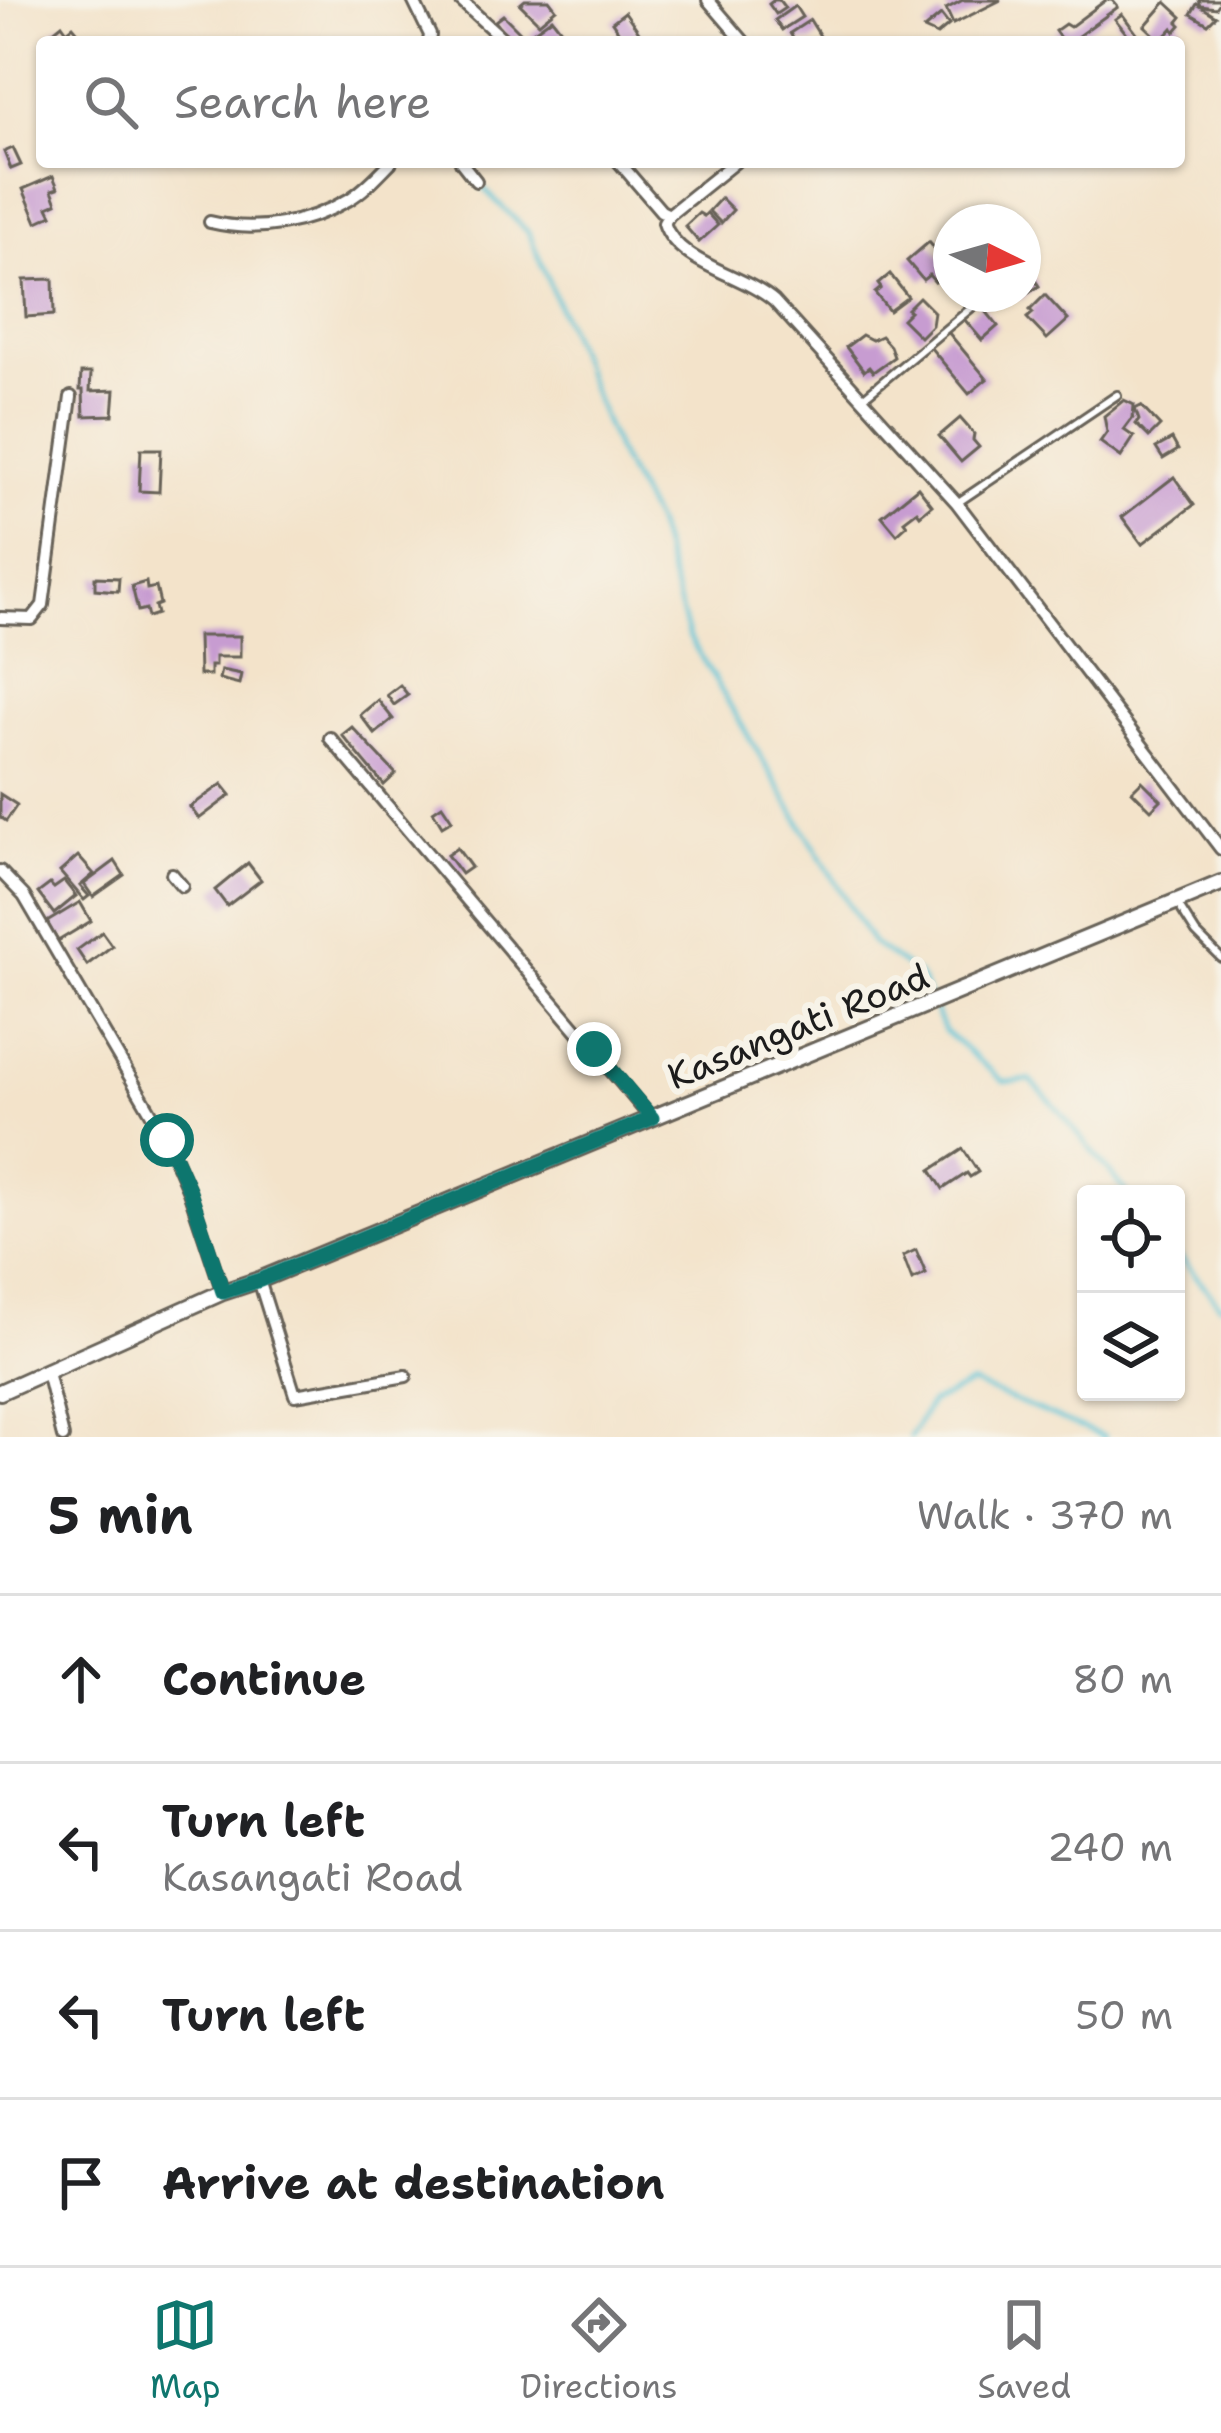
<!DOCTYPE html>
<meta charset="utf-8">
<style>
:root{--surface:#fff;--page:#f6f6f6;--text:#202124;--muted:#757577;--line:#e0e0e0;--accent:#0f766e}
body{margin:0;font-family:"Shantell Sans",sans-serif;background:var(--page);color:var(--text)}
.controls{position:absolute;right:36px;bottom:36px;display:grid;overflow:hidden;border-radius:12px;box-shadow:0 3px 9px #0004}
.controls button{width:108px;height:108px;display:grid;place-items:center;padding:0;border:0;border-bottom:3px solid var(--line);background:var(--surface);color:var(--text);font:60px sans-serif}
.compass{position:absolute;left:933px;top:204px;width:108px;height:108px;border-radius:50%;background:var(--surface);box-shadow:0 3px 9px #0004;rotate:95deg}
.stop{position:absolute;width:36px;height:36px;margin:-27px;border:9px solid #0f766e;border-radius:50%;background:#fff}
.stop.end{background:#0f766e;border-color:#fff;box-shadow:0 3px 12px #0008}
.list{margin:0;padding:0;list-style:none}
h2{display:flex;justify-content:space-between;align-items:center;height:156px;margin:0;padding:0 48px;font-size:51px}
h2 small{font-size:39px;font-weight:400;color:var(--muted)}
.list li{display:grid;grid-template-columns:78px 1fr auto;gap:36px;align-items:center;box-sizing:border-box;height:168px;padding:0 48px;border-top:3px solid var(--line)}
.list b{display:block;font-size:45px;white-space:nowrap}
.list p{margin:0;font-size:39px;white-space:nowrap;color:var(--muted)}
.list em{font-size:39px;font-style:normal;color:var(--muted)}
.icon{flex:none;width:66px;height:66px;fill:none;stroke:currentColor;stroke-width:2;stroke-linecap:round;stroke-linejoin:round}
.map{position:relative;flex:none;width:1221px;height:1437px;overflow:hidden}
.search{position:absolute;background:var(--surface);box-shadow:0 3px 9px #0004;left:36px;right:36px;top:36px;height:132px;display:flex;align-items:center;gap:30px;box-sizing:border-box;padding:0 42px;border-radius:12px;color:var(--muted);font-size:45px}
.sheet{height:828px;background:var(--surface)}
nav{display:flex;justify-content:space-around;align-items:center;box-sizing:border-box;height:168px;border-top:3px solid var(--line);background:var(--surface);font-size:33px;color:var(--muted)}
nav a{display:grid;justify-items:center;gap:6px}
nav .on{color:var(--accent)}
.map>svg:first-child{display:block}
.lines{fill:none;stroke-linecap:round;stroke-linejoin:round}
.stream{stroke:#5ac3d6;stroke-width:4.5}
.building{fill:#c79cd1}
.service-casing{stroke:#676259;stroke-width:12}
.minor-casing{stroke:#676259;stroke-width:16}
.tertiary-casing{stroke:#676259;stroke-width:20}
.service{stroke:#fff;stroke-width:6}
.minor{stroke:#fff;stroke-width:10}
.tertiary{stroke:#fff;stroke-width:14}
.route{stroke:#0f766e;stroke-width:15}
.labels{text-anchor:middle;stroke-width:12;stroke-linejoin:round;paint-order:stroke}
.street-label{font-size:36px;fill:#1c1c1c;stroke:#f7f3e8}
</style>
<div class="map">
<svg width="1221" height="1437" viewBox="0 0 1221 1437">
<rect width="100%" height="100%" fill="#f7f3e8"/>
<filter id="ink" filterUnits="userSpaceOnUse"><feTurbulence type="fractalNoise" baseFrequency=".00833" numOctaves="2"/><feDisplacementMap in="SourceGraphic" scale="24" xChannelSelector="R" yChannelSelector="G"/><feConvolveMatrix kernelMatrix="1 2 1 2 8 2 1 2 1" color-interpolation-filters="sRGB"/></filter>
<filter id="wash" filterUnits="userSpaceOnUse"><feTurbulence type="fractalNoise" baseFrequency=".004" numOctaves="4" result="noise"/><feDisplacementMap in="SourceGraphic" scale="48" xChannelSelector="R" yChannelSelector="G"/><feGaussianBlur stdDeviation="2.7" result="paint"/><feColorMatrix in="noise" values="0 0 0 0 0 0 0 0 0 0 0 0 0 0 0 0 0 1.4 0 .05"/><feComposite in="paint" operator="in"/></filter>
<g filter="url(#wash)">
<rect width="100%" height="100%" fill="#f3e3ca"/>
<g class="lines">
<g class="stream">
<polyline points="476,181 529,233 617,452 655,523 688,635 872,943 920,976 929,997"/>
<polyline points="934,1008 944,1031 1004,1082 1030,1080 1056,1107 1128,1194"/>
<polyline points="1176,1252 1221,1306"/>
<polyline points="910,1437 930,1403 972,1384 1105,1437"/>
</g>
</g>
<g id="blocks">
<g class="building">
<polygon points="525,0 549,0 556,9 539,23 520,4"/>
<polygon points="774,0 779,0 785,8 776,14 769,4"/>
<polygon points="963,0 1001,0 953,24 946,9"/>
<polygon points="1106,0 1112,0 1118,7 1070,42 1063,42 1055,31 1065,24 1070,27"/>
<polygon points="1199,0 1221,0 1221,1 1216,8 1201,6"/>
<polygon points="1166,2 1182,17 1178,22 1181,25 1175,32 1173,28 1161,41 1145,26"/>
<polygon points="1197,4 1216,16 1208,24 1191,14"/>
<polygon points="795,6 802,17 782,30 775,20"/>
<polygon points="625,12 639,32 626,42 612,22"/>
<polygon points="1122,14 1143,42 1133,42 1115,19"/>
<polygon points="503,15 522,34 511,42 495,21"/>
<polygon points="941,15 949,25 937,35 924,29"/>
<polygon points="552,18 565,35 556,42 535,42 530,34"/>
<polygon points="810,20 820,36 811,42 795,42 790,33"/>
<polygon points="62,24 67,31 73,26 83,38 78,42 50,42 46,37"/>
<polygon points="13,148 21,165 11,169 4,152"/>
<polygon points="53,176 58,188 52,190 57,203 48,207 52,215 37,222 23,189"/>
<polygon points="721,198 733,210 721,223 709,211"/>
<polygon points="699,213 704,216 707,213 718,225 699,242 685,226"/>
<polygon points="929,242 951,268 935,282 929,275 923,280 907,261"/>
<polygon points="1023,262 1039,286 1020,299 1016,294 1023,294"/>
<polygon points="890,274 908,297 889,311 875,293 881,288 878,284"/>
<polygon points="53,279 54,315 26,317 24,280"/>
<polygon points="1045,295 1068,320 1047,339 1027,318 1033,313 1030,310"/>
<polygon points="919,297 934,312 932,325 920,337 902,319 910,311 907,309"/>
<polygon points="981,305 998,326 982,340 964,319"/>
<polygon points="948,332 987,379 969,394 930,347"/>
<polygon points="862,335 872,340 881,336 890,346 894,357 873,372 869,367 864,371 846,347"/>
<polygon points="81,373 91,373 90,391 115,390 113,415 84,416 83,390 80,390"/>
<polygon points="1124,400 1134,405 1133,418 1124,430 1134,437 1121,457 1100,442 1107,432 1104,416"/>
<polygon points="1141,406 1160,426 1149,437 1136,424 1139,420 1135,409"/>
<polygon points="960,418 974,434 973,440 979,447 961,462 939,436"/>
<polygon points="1172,439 1178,450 1163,459 1156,448"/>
<polygon points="141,449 161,449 159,492 139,491"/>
<polygon points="1174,477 1194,505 1142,544 1122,517"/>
<polygon points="918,487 932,505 920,515 917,511 904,521 907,525 897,534 882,516"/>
<polygon points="95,577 119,578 118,591 95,589"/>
<polygon points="146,582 147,589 156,587 160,604 155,606 157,614 148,617 146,609 138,611 132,586"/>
<polygon points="198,636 240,636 240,657 215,657 215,666 210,666 210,675 199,675"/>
<polygon points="221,670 241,674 239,684 219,679"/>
<polygon points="400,685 408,695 394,705 387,695"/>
<polygon points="378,700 393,719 375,734 360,715"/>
<polygon points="352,727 396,774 384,785 342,735"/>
<polygon points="1142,781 1161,800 1151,810 1132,791"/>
<polygon points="222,784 231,795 199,819 190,807"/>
<polygon points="0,794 17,805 6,821 0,817"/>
<polygon points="442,805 452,820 442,826 433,811"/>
<polygon points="457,848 471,867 461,874 447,855"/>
<polygon points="78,856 94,874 80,886 89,896 84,900 60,872"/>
<polygon points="115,861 124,875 93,897 84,884"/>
<polygon points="248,863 261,880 227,906 215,890"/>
<polygon points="64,881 76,896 54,914 38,893 50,884 54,888"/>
<polygon points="80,902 91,921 58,941 47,922"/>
<polygon points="102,932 112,946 87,965 77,950"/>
<polygon points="963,1149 978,1172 970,1177 967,1173 943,1189 931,1170"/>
<polygon points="916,1250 926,1274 912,1280 903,1256"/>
</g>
</g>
</g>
<g filter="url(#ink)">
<use href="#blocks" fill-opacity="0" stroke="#676259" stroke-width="3"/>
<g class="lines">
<defs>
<g id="service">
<polyline points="864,397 982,299"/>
<polyline points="957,503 1117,395"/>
<polyline points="1177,903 1196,933 1221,958"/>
</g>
<g id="minor">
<polyline points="413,0 430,35 429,42"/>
<polyline points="460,0 506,42"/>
<polyline points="708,0 744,42"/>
<polyline points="461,162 476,181"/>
<polyline points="619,162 661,211 669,215"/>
<path d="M735,162L669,215L664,223C677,264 743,274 774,301L957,503L1221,849"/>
<path d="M210,222C256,233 307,224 348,200C365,190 378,175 391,162"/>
<polyline points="0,618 32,619 43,605 71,397"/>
<polyline points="330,738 652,1119"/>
<polyline points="0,871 24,896 167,1140 189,1191 223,1292"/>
<polyline points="172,874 182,886"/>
<polyline points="259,1280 295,1395 406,1376"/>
<polyline points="47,1372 63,1437"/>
</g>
<polyline id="tertiary" points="0,1392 223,1292 259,1280 1221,883"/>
</defs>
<use href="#service" class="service-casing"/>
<use href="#minor" class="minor-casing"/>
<use href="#tertiary" class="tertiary-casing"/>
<use href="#service" class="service"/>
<use href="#minor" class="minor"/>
<use href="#tertiary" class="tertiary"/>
</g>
</g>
<g class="lines" filter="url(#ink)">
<polyline class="route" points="167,1140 190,1191 223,1292 260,1280 652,1118 594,1049"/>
</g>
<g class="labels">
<g class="street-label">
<text transform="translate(798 1026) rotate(-22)" y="13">Kasangati Road</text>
</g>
</g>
</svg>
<div class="controls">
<button><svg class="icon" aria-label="locate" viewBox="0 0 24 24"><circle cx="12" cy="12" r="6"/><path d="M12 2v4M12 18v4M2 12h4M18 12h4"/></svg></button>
<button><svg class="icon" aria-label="layers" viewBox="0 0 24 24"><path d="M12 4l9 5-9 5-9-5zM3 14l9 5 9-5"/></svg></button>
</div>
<svg class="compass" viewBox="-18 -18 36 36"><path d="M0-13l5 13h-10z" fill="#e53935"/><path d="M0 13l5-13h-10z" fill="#757577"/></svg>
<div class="stop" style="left:167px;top:1140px"></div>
<div class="stop end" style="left:594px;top:1049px"></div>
<div class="search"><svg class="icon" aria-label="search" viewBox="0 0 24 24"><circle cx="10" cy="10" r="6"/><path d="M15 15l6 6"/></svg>Search here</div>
</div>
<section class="sheet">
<h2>5 min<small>Walk · 370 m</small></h2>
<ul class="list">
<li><svg class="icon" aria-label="ahead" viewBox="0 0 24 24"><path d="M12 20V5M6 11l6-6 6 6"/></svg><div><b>Continue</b></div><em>80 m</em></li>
<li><svg class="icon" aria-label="left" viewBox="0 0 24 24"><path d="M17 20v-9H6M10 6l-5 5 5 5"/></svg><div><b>Turn left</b><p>Kasangati Road</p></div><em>240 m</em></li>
<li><svg class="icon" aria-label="left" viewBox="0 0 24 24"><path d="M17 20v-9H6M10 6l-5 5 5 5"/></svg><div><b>Turn left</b></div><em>50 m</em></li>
<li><svg class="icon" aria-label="arrive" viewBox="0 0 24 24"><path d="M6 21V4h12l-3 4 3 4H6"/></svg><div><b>Arrive at destination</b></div></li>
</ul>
</section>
<nav>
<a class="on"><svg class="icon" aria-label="map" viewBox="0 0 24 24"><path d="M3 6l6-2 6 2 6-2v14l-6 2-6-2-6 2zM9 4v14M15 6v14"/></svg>Map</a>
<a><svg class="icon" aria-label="directions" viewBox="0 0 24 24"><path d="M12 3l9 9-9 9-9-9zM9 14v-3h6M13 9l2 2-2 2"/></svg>Directions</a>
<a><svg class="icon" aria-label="saved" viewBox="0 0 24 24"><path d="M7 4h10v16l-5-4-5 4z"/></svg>Saved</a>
</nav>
